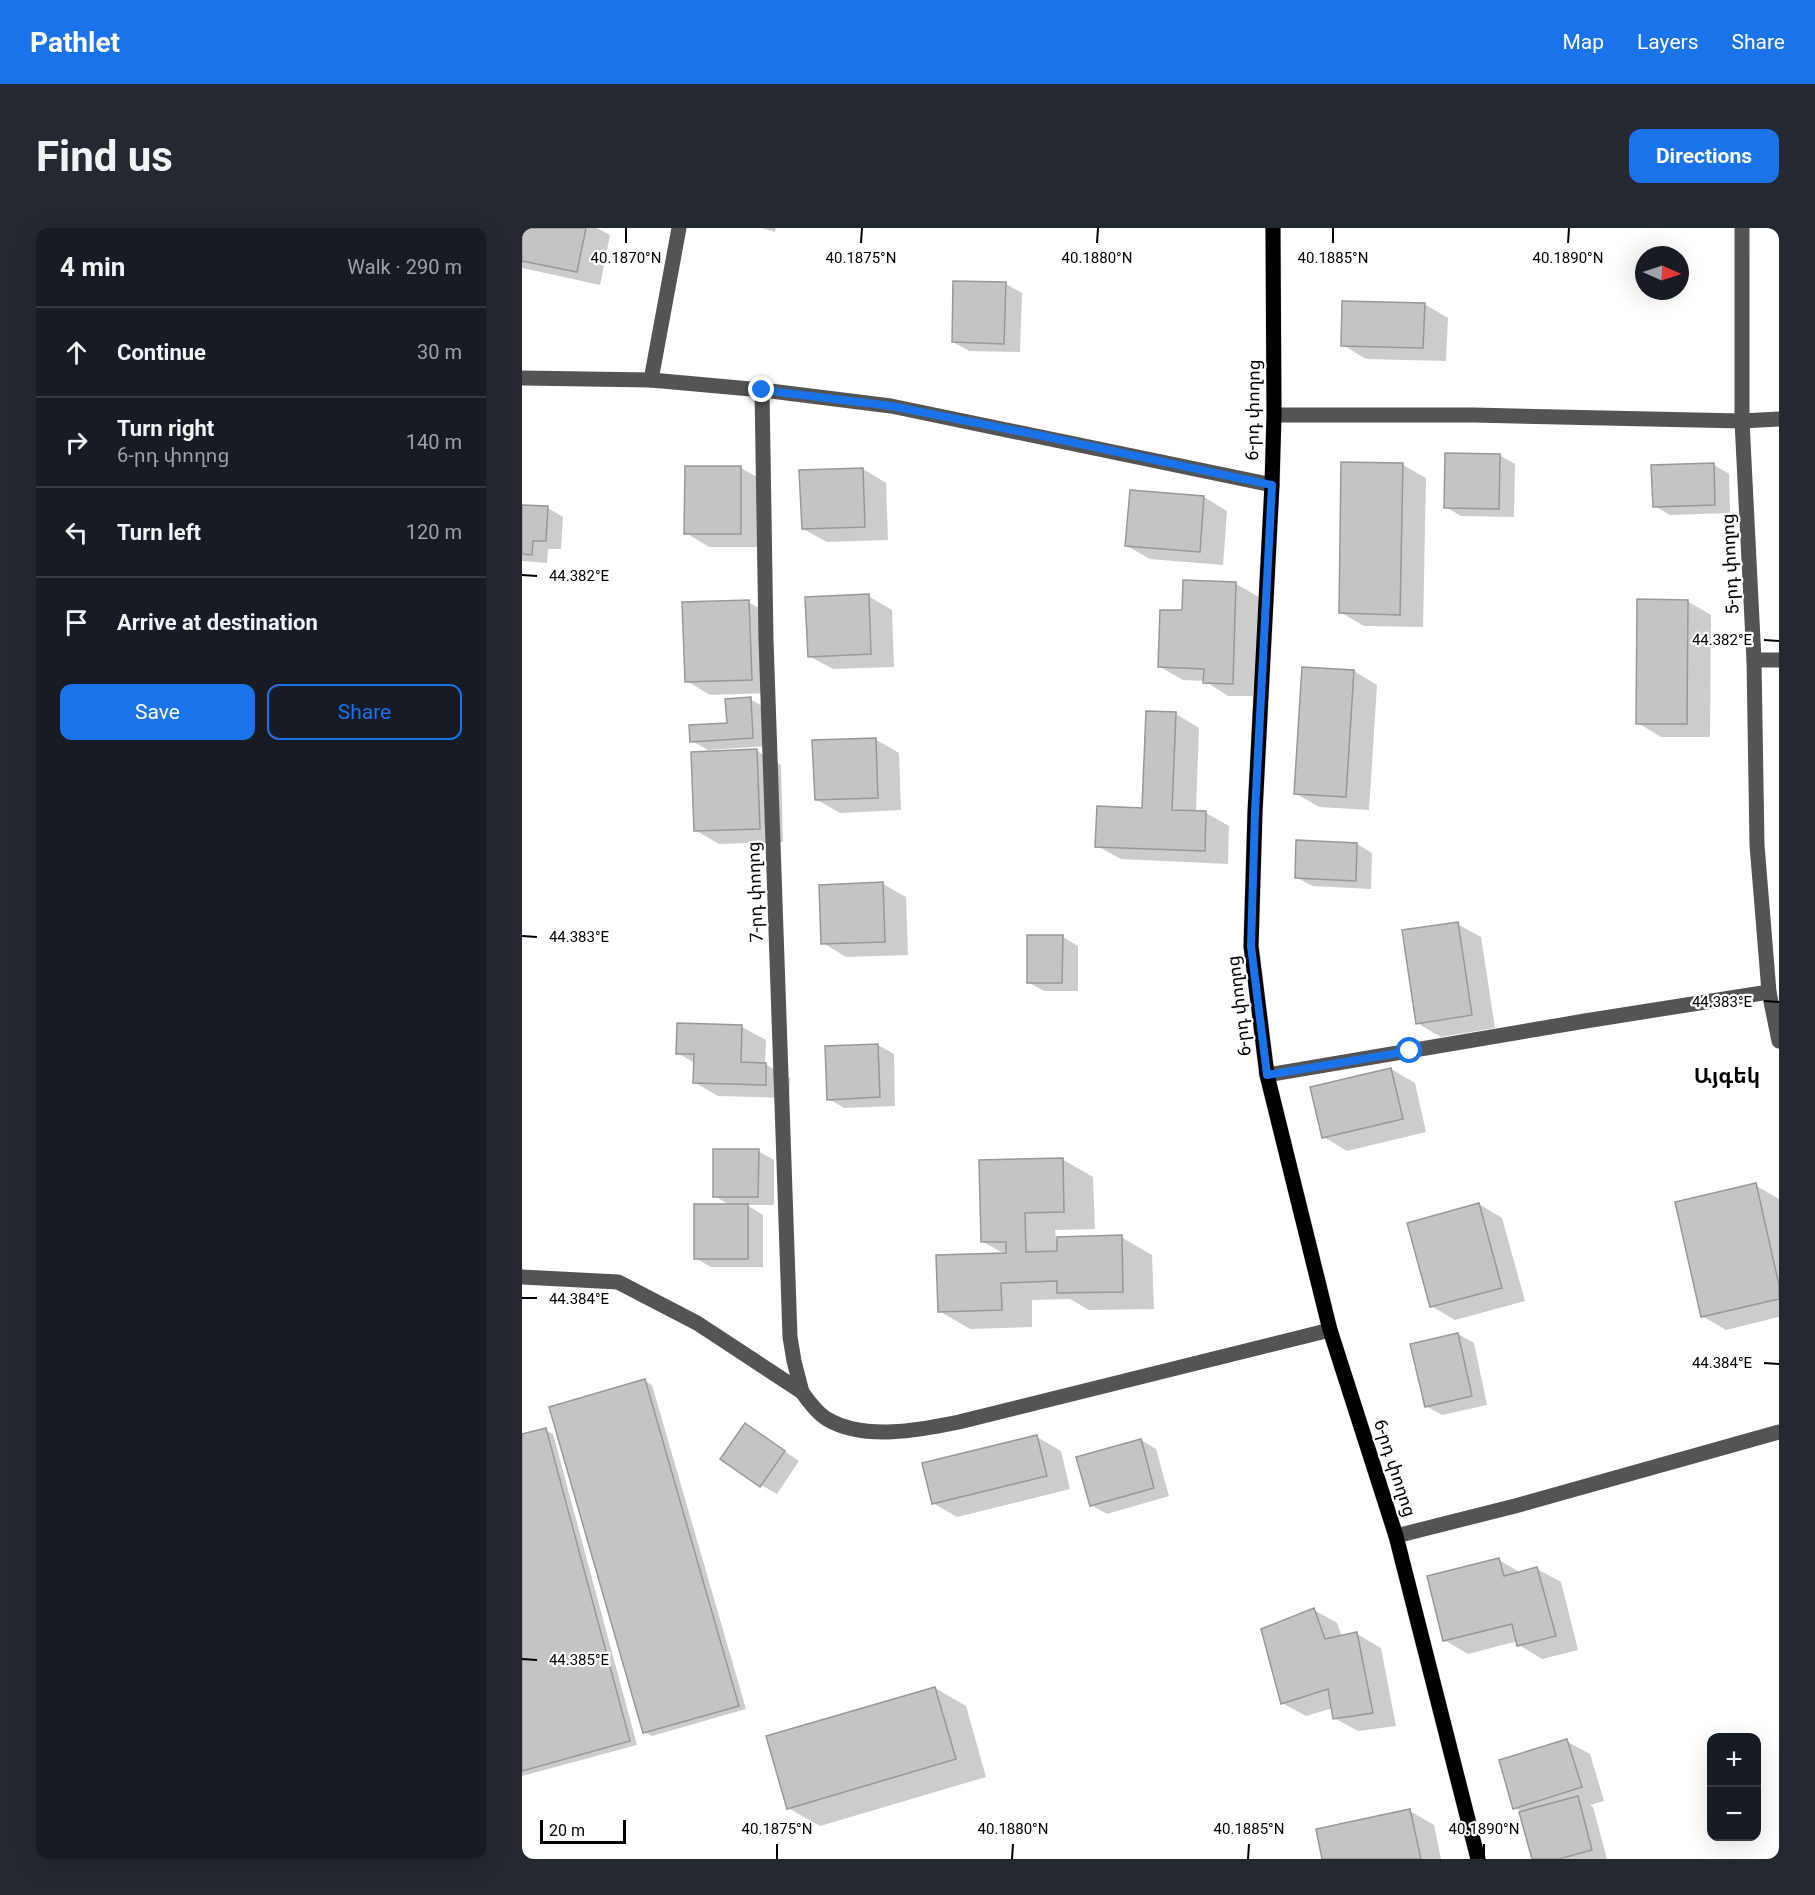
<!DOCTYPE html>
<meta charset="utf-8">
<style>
:root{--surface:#171b24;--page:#242831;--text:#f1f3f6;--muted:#9ea1a6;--line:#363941;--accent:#1a73e8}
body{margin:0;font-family:Roboto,"Noto Sans Armenian",sans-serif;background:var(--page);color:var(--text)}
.controls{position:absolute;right:18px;bottom:18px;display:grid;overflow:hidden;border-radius:12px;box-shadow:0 6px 24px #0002}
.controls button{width:54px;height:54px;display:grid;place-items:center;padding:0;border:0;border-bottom:2px solid var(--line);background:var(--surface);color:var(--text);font:30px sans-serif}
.compass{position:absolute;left:1113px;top:18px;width:54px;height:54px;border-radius:50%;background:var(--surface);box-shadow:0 6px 24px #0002;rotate:93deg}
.scale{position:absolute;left:18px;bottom:15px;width:86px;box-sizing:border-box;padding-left:6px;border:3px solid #000;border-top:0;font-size:16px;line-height:21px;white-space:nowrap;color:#000;-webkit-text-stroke:4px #fff;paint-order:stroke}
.stop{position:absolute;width:18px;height:18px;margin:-14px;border:4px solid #1a73e8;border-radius:50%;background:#fff}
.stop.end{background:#1a73e8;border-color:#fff;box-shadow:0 2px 6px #0008}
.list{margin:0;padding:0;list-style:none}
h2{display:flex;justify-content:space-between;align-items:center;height:78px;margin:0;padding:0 24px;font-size:26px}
h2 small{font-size:20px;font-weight:400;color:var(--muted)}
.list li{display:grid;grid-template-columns:39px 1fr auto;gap:18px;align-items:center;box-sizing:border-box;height:90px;padding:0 24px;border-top:2px solid var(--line)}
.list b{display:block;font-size:22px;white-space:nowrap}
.list p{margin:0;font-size:20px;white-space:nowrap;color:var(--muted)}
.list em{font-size:20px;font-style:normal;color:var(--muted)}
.actions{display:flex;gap:12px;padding:18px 24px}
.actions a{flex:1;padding:14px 0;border:2px solid var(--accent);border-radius:12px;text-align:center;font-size:21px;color:var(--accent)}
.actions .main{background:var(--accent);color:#fff}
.icon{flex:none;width:33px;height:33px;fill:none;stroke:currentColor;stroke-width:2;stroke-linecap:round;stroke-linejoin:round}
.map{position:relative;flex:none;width:1257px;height:1631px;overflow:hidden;border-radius:12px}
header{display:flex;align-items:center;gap:36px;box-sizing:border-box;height:84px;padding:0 30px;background:var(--accent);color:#fff}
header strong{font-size:28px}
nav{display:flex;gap:33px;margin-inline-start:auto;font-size:21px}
.intro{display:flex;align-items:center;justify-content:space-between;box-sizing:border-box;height:144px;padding:0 36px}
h1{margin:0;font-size:42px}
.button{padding:15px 27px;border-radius:12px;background:var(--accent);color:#fff;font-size:21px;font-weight:700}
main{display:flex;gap:36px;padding:0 36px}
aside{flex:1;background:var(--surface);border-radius:12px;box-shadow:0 6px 24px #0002}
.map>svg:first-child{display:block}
.shadow{fill:#0003}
.building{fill:#c4c4c4;stroke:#989898;stroke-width:1.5}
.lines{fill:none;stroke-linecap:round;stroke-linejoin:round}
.major-casing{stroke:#dbdbdb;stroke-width:16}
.minor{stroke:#545454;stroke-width:15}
.major{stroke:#000;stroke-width:15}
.route{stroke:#1a73e8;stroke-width:8}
.ticks{fill:none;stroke:#000;stroke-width:2}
.labels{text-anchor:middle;stroke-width:4.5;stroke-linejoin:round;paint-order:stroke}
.street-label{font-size:18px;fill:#000;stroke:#fff}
.quarter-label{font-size:21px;font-weight:bold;fill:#000;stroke:#fff}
.ticks-label{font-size:15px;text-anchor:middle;fill:#000;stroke:#fff;stroke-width:4.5;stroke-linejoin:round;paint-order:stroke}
</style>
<header>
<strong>Pathlet</strong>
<nav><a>Map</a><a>Layers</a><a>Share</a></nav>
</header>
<div class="intro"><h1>Find us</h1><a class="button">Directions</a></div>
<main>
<aside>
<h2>4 min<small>Walk · 290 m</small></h2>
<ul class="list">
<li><svg class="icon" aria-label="ahead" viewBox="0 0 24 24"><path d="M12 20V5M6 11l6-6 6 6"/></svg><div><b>Continue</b></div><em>30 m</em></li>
<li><svg class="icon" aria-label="right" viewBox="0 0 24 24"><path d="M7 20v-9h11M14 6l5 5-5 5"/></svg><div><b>Turn right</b><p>6-րդ փողոց</p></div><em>140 m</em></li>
<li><svg class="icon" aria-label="left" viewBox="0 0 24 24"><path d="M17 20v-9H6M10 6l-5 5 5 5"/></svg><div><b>Turn left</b></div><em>120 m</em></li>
<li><svg class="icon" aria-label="arrive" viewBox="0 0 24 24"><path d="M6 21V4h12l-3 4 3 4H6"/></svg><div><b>Arrive at destination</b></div></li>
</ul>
<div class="actions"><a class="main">Save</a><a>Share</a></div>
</aside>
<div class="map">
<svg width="1257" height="1631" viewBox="0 0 1257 1631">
<rect width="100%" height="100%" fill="#fff"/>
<g class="shadow">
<polygon points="0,0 75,0 88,7 78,57 0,40"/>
<polygon points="239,0 254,0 253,4"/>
<polygon points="484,56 500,65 498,124 447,123 431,114"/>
<polygon points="902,76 926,90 924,133 844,131 821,117"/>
<polygon points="977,227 993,236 992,289 939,288 924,279"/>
<polygon points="881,237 904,250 901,399 842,398 818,384"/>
<polygon points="1192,237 1207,246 1208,285 1148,287 1132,278"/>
<polygon points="219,240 242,253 242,319 187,319 164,305"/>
<polygon points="341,241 364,255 366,312 305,314 281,301"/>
<polygon points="682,269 705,283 701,337 628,331 605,318"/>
<polygon points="0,278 26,280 41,289 39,321 26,321 25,335 0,333"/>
<polygon points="714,356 737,369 734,468 706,468 683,453 661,452 638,439 661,384"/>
<polygon points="346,368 370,382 372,439 311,441 287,428"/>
<polygon points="1165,373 1189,387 1188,509 1139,509 1116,495"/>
<polygon points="226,374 250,387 253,465 188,467 165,453"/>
<polygon points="832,443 855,457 847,582 797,579 773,565"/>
<polygon points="228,471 244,480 246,518 186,522 170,513 206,496"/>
<polygon points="654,486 677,500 674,584 684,585 707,598 706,636 599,631 575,618 622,581"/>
<polygon points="353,511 377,525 379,582 318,585 294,571"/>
<polygon points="235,523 259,537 261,614 197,616 173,602"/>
<polygon points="835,616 850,625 849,661 790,658 774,649"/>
<polygon points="361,656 384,669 386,727 324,729 301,715"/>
<polygon points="935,696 959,709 973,800 919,809 895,795"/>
<polygon points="541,709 556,718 556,763 522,763 506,754"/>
<polygon points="156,797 220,799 244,812 243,836 268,850 267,870 196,868 172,854 173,835 155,825"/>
<polygon points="356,817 372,826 373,878 322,880 307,871"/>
<polygon points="869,841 893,855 904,904 825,923 802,909"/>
<polygon points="236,923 252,932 252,977 225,977 241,987 241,1039 189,1039 173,1030 209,978 193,968"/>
<polygon points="540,931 571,949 573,1001 533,1002 534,1011 599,1009 630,1027 632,1081 567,1082 548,1071 510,1072 510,1099 448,1101 417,1083 484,1027 460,1013"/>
<polygon points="1233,957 1257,971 1257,1089 1204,1102 1180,1088"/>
<polygon points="957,976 980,990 1003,1073 933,1092 909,1078"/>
<polygon points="936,1106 952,1115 965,1177 920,1187 904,1178"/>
<polygon points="123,1153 130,1157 224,1481 130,1508 122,1504"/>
<polygon points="223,1197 277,1233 255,1266 239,1257"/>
<polygon points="23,1202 31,1206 115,1517 0,1548 0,1208"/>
<polygon points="515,1209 539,1223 548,1261 435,1289 411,1275"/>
<polygon points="619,1212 634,1221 647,1268 585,1286 569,1277"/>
<polygon points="977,1332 999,1345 1015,1341 1039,1354 1056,1422 1020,1431 997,1417 996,1413 946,1426 922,1412"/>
<polygon points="792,1382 815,1395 820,1409 835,1406 859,1420 874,1498 836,1503 812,1490 811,1480 784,1488 760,1475"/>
<polygon points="413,1460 444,1478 464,1549 298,1598 266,1580"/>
<polygon points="1044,1513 1068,1526 1082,1573 1068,1577 1071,1579 1085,1631 1011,1631 998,1583 993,1580"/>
<polygon points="888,1583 912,1597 919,1631 802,1631"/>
</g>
<g class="building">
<polygon points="0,0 64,0 55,44 0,33"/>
<polygon points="431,53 484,54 482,116 430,114"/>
<polygon points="820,73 903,75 901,120 819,118"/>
<polygon points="923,225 978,226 977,281 922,280"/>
<polygon points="819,234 881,235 878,387 817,385"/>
<polygon points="1192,235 1193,277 1131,279 1129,237"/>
<polygon points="163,238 219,238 219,306 162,306"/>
<polygon points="341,240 343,299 280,301 277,242"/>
<polygon points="608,262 682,268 678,324 603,318"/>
<polygon points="0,277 26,278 24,313 11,313 10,327 0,326"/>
<polygon points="661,352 714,354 711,456 681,455 682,441 636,439 638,382 660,382"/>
<polygon points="347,366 349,426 286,429 283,369"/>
<polygon points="1115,371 1166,372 1165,496 1114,496"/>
<polygon points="227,372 230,452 163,454 160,374"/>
<polygon points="780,439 832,442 824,569 772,566"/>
<polygon points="229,469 231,510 168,514 167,497 205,495 203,471"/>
<polygon points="624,483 654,484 650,582 684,583 683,623 573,619 575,578 620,580"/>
<polygon points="354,510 356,570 293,572 290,512"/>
<polygon points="235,521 238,601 172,603 169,524"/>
<polygon points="774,612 835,615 834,653 773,650"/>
<polygon points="361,654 363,714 299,716 297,657"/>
<polygon points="936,694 950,787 894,796 880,702"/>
<polygon points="505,707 541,707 540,755 505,755"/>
<polygon points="155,795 220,797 219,834 244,835 244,857 171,855 172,826 154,826"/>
<polygon points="356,816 358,869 305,872 303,818"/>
<polygon points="869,840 881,891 800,910 788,859"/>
<polygon points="191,921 237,921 236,969 191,969"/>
<polygon points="541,930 542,984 503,985 504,1024 535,1023 535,1009 600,1007 601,1064 535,1065 535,1053 479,1055 480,1082 416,1084 414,1027 484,1025 484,1014 459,1014 457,932"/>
<polygon points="1234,955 1257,1057 1257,1071 1179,1089 1153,974"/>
<polygon points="957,975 980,1060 908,1079 885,995"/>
<rect x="172" y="976" width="54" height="55"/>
<polygon points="936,1105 950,1168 903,1179 888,1116"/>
<polygon points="123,1151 217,1478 121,1505 27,1179"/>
<polygon points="223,1195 263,1223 238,1259 198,1231"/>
<polygon points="24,1200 108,1513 0,1543 0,1206"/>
<polygon points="515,1207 525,1248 410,1276 400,1235"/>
<polygon points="619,1211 632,1260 568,1278 554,1229"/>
<polygon points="977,1330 982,1348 1015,1339 1034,1408 995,1418 990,1396 921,1413 905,1348"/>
<polygon points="792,1380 803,1411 835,1404 851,1485 811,1491 806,1461 759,1476 739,1401"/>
<polygon points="413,1459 434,1531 265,1581 244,1508"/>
<polygon points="1045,1511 1060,1559 991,1581 977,1532"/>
<polygon points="1056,1568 1070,1622 1037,1631 1010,1631 997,1584"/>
<polygon points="888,1581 899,1631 800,1631 794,1601"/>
</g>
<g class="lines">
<defs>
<polyline id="major" points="751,0 752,187 750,257 733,584 729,718 745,847 808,1102 874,1308 956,1631"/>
</defs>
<use href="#major" class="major-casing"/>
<g class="minor">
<polyline points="1220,0 1220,193 1232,432 1235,617 1247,764 1257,813"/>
<polyline points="0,150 129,152 240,162 369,178 750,257"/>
<polyline points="129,152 157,0"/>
<polyline points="240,162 244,412 268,1109 272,1133 280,1164"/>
<polyline points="752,187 951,187 1220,193 1257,191"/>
<polyline points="1232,432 1257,432"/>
<polyline points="745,847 1063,793 1247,764"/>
<path d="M0,1049L96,1054L175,1095L280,1164C287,1174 295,1185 305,1191C342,1213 398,1202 437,1194L808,1102"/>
<polyline points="874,1308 993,1278 1257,1204"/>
</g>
<use href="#major" class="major"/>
</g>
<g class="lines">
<polyline class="route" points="240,162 369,178 516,207 750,257 733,584 729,718 745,847 888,823"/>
</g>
<path class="ticks" d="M104,15V0M339,15L340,0M575,15L576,0M811,15V0M1046,15L1047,0M0,347L15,348M1242,412L1257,413M0,708L15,709M1242,773L1257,774M0,1070H15M1242,1135L1257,1136M0,1431L15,1432M255,1631V1616M490,1631L491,1616M726,1631L727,1616M962,1631V1616"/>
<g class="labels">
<g class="street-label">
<text transform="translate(731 182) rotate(-89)" y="6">6-րդ փողոց</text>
<text transform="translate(1208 336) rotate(-93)" y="6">5-րդ փողոց</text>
<text transform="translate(233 664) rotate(-92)" y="6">7-րդ փողոց</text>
<text transform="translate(717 778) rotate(-97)" y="6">6-րդ փողոց</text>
<text transform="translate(873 1240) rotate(72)" y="6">6-րդ փողոց</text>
</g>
<g class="quarter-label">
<text x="1205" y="855">Այգեկ</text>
</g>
</g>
<g class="ticks-label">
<text x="104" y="35">40.1870°N</text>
<text x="339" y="35">40.1875°N</text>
<text x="575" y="35">40.1880°N</text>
<text x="811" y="35">40.1885°N</text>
<text x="1046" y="35">40.1890°N</text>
<text x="57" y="353">44.382°E</text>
<text x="1200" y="417">44.382°E</text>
<text x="57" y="714">44.383°E</text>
<text x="1200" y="779">44.383°E</text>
<text x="57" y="1076">44.384°E</text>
<text x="1200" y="1140">44.384°E</text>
<text x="57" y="1437">44.385°E</text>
<text x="255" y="1606">40.1875°N</text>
<text x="491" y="1606">40.1880°N</text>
<text x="727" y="1606">40.1885°N</text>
<text x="962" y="1606">40.1890°N</text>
</g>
</svg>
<div class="controls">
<button>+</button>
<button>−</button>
</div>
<svg class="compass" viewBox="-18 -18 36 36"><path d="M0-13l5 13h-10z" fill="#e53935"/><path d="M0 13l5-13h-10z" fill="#9ea1a6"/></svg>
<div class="scale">20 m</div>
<div class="stop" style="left:888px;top:823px"></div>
<div class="stop end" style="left:240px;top:162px"></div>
</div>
</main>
